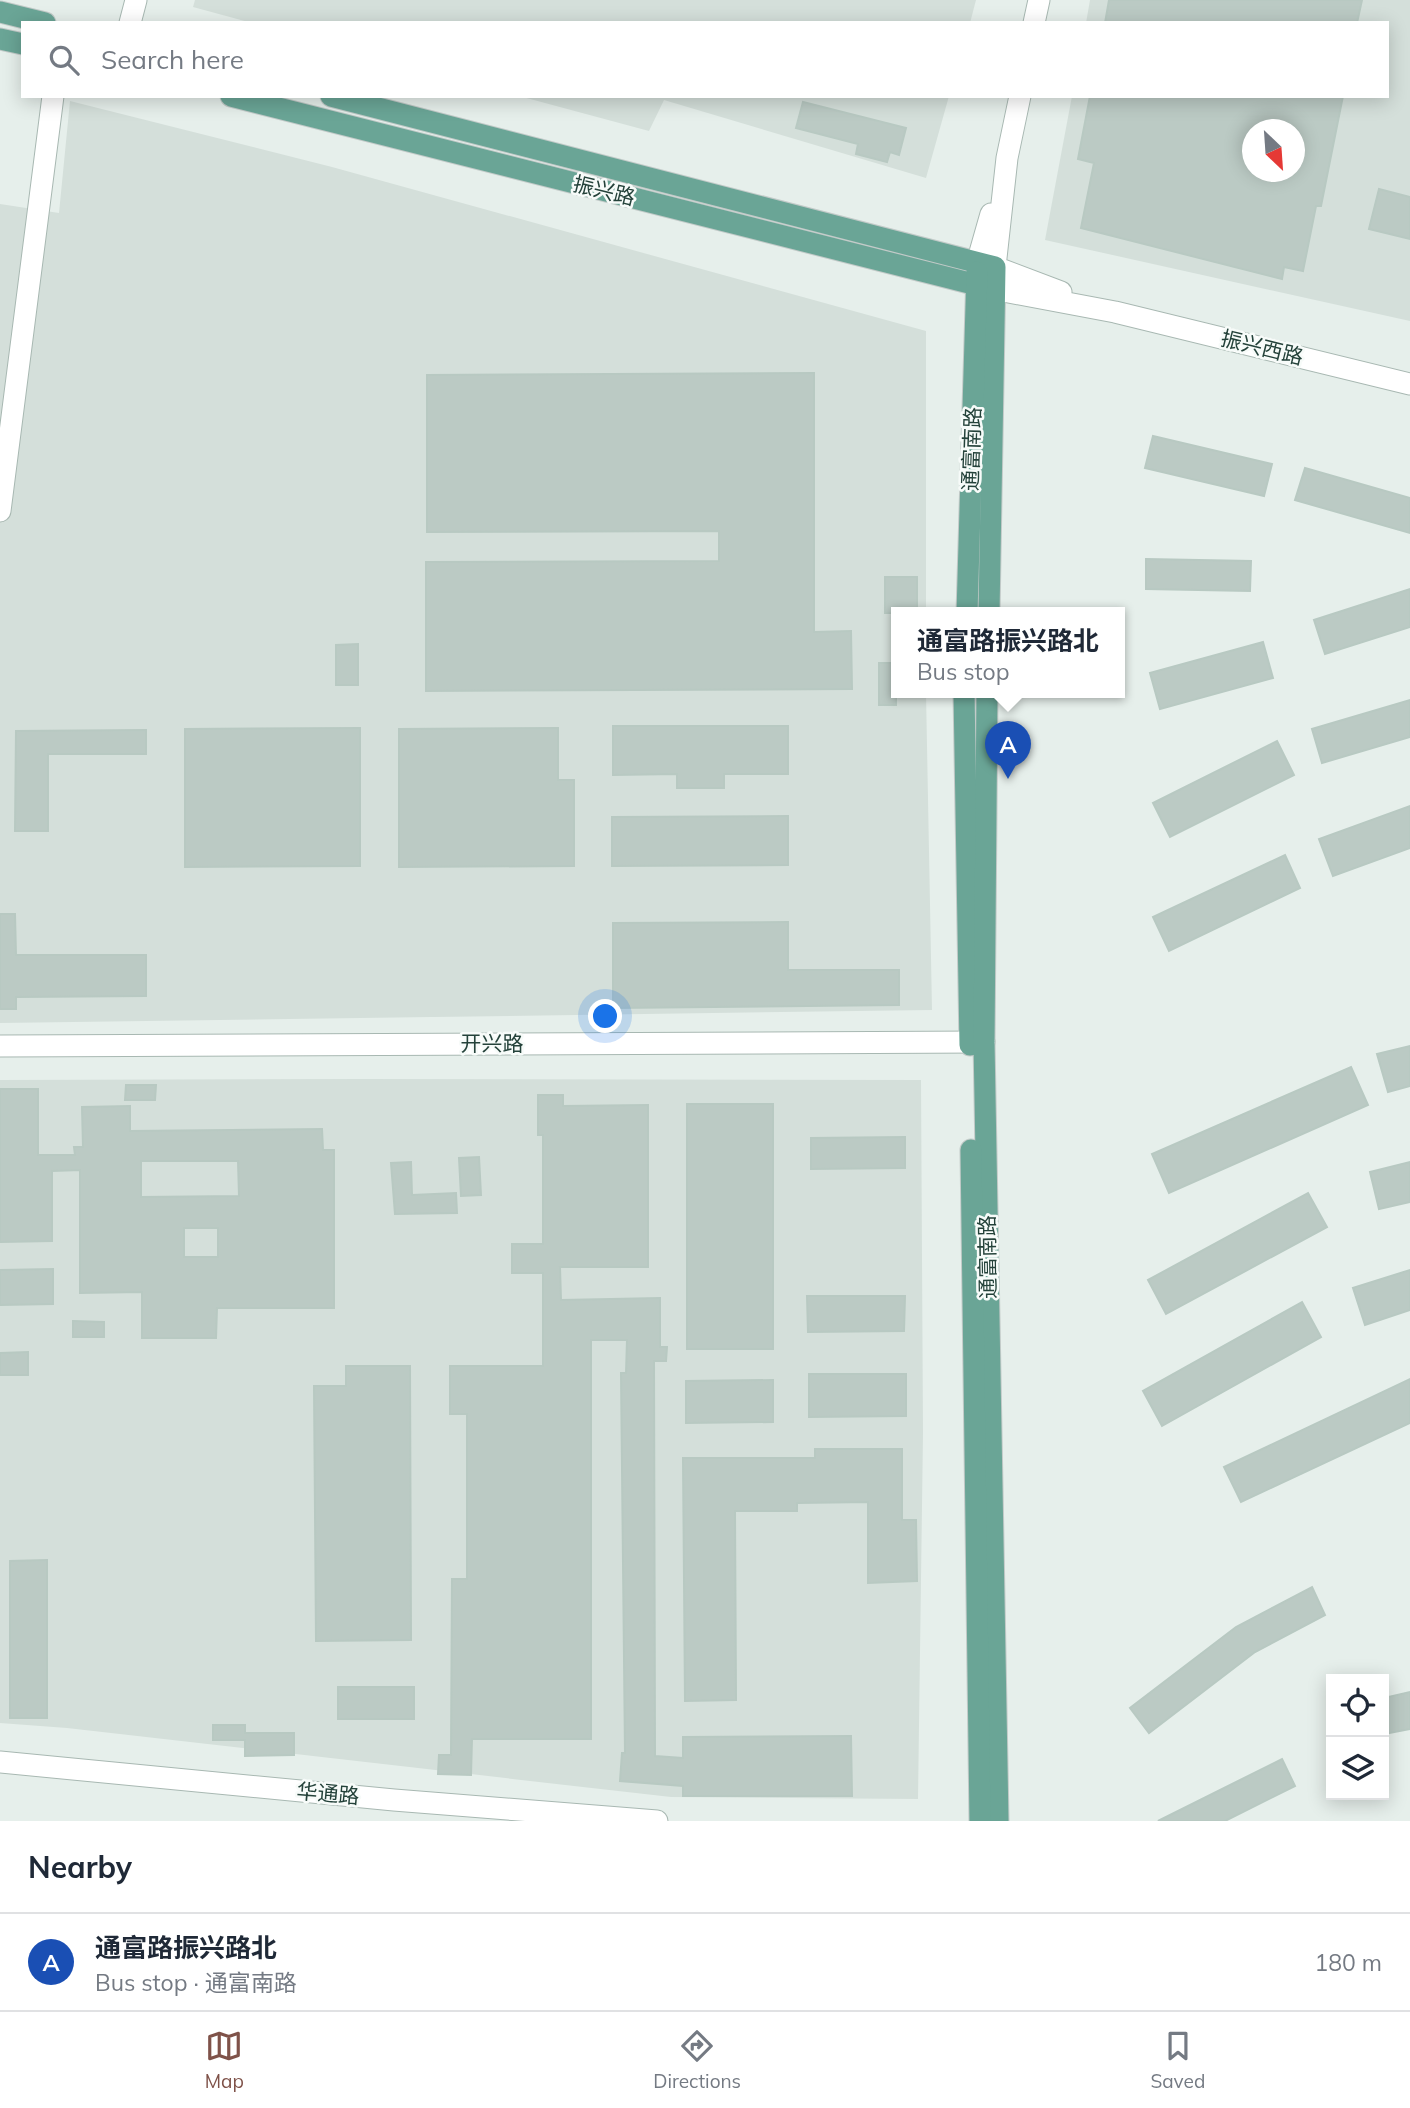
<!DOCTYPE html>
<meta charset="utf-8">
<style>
:root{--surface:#fff;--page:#f6f6f7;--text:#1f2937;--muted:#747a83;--line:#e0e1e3;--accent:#7f5249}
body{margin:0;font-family:Mulish,"Noto Sans SC",sans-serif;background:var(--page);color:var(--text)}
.controls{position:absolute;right:21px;bottom:21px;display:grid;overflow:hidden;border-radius:0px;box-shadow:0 4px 18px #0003}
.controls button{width:63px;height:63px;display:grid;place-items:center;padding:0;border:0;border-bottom:2px solid var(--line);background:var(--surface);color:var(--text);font:35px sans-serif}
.compass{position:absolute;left:1242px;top:119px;width:63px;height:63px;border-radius:50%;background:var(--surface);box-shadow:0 4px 18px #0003;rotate:155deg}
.you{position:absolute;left:606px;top:1017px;width:24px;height:24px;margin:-18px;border:5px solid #fff;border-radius:50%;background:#1a73e8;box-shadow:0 0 0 10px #1a73e833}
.badge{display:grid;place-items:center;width:46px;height:46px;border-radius:50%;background:var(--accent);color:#fff;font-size:23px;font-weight:700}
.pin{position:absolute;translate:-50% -58px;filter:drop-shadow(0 2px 4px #0008)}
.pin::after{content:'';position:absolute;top:37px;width:24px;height:21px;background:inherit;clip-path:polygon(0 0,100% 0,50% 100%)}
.popup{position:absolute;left:891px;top:607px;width:234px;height:91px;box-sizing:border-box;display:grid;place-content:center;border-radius:0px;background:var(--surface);filter:drop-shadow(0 2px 5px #0005);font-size:23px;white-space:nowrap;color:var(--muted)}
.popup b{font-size:26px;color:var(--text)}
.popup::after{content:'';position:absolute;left:50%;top:100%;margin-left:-14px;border:14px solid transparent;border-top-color:var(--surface)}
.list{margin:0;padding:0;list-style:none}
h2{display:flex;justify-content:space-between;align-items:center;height:91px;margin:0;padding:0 28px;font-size:30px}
h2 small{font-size:23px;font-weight:400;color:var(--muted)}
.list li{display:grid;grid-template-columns:46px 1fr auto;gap:21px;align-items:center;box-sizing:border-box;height:98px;padding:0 28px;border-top:2px solid var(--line)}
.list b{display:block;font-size:26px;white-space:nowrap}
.list p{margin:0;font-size:23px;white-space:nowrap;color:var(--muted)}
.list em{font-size:23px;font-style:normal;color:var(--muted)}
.icon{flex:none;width:38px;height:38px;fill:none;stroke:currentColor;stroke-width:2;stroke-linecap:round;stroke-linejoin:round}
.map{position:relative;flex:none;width:1410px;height:1821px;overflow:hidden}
.search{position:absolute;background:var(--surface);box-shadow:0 4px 18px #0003;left:21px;right:21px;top:21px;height:77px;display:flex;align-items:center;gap:18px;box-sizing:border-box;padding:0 24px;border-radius:0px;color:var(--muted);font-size:26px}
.sheet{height:189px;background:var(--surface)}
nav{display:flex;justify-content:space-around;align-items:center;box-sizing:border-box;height:98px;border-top:2px solid var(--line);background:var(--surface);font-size:19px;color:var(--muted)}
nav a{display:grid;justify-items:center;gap:4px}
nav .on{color:var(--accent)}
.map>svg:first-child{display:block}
.built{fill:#d4dfda;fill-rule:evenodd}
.building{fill:#bbcac4;stroke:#b8c9c2;stroke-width:2;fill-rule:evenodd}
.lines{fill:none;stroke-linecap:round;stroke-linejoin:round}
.minor-casing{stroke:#a8b8b2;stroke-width:23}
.major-casing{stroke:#c2cac8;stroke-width:23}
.minor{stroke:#fff;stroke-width:21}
.major{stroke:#6aa596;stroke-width:21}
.labels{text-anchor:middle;stroke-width:5;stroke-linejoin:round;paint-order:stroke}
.street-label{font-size:21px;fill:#24423a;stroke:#f7fbf9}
</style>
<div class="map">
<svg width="1410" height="1821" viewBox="0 0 1410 1821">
<rect width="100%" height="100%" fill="#e6efeb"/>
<g class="built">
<polygon points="195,0 976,0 970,23 252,23 193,7"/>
<path d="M1090,0H1410V321L1045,240L1072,96H1387V23H1086ZM1252,130H1294V172H1252Z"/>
<polygon points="519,96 949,96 926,178 664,100 649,131"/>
<polygon points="70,101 332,167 926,331 926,613 896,613 896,693 926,693 932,1010 0,1023 0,204 59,213"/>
<polygon points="362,1079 921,1080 923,1433 918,1799 671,1797 67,1728 0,1723 0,1080"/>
</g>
<g class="building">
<polygon points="1109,0 1362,0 1357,23 1105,23"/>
<path d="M1090,96H1343L1321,206H1316L1303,271L1284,267L1282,279L1081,228L1094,163L1078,159ZM1252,130H1294V172H1252Z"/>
<polygon points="803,102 906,128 899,155 890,152 887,162 856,154 858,144 796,128"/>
<polygon points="1379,189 1410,197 1410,239 1369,229"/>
<polygon points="814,373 814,632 851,631 852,689 426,691 426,562 719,561 719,531 427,532 427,375"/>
<polygon points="1153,436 1272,464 1264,496 1145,468"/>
<polygon points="1305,468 1410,498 1410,533 1295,500"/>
<polygon points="1146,559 1251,561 1250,591 1146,589"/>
<rect x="885" y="577" width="32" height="36"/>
<polygon points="1410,589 1410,627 1325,654 1314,620"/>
<polygon points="1263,642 1273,678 1160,709 1150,673"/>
<polygon points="358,644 358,685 336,685 336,645"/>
<rect x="879" y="663" width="17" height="42"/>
<polygon points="1410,700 1410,737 1322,763 1312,729"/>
<polygon points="613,726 788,726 788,774 724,774 724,788 677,788 677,774 613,775"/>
<polygon points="360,728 360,866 185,867 185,729"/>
<polygon points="558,728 558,780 574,780 574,866 399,867 399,729"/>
<polygon points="146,730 146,754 48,754 48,831 15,831 16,731"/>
<polygon points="1277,741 1294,775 1170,837 1153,803"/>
<polygon points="1410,806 1410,848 1333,876 1319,839"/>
<polygon points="788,816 788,865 612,866 612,817"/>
<polygon points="1285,855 1300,888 1169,951 1153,917"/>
<polygon points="0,914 15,914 16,955 146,955 146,996 16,997 16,1009 0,1009"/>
<polygon points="788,922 788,970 899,970 899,1005 613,1008 613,923"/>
<polygon points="1410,1046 1410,1086 1388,1092 1377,1054"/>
<polygon points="1351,1067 1368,1105 1169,1193 1152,1154"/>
<polygon points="126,1085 156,1085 155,1100 125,1100"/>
<path d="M0,1089H38V1155H75L74,1147H83L82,1107L130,1106V1131L322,1129L323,1150H334V1308H217L216,1338H142V1292L80,1293V1170L52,1171V1241L0,1242ZM141,1161H238L239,1196L141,1197ZM184,1228H218V1257H184Z"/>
<polygon points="538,1095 563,1095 563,1106 648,1105 648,1267 560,1267 561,1300 660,1298 660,1347 667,1347 666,1361 654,1361 655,1756 683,1758 683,1737 851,1736 852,1796 683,1796 683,1786 620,1781 622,1753 625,1753 621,1373 626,1373 627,1340 591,1340 591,1739 472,1739 471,1775 438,1774 439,1755 451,1755 452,1579 467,1579 467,1414 450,1414 450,1366 543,1366 543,1273 512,1273 512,1244 543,1244 543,1135 538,1135"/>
<rect x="687" y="1104" width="86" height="245"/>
<polygon points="905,1137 905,1168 811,1169 811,1138"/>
<polygon points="479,1157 481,1195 461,1196 459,1158"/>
<polygon points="411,1162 412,1195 456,1193 457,1213 395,1214 391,1163"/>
<polygon points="1410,1162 1410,1202 1379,1209 1370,1172"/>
<polygon points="1308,1193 1327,1227 1166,1314 1148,1280"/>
<polygon points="53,1269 53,1304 0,1305 0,1270"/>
<polygon points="1410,1270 1410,1310 1365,1325 1353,1288"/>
<polygon points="807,1296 905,1296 904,1331 808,1332"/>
<polygon points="1302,1302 1321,1337 1162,1426 1143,1391"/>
<polygon points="73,1321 104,1322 104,1337 73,1337"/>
<polygon points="28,1352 28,1375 0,1375 0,1353"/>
<polygon points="346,1366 410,1366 411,1640 316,1641 314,1386 346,1386"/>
<polygon points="809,1374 906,1374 906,1416 809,1417"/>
<polygon points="1410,1379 1410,1423 1241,1502 1224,1467"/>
<polygon points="773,1380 773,1422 686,1423 686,1381"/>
<polygon points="815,1449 902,1449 902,1520 916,1520 917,1581 868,1583 868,1502 797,1503 797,1511 735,1511 736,1700 685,1701 683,1458 815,1458"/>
<polygon points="47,1560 47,1718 10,1718 10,1561"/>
<polygon points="1312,1587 1325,1615 1255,1652 1149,1733 1130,1708 1236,1627"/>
<rect x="338" y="1687" width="76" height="32"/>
<polygon points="1410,1692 1410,1729 1384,1734 1384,1698"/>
<polygon points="213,1725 245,1725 245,1733 294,1733 294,1755 245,1756 245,1740 213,1740"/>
<polygon points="1282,1759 1295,1786 1225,1821 1158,1821"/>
</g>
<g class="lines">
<defs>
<g id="minor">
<polyline points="130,23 136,0"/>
<polyline points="1034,23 1039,0"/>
<polyline points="1020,96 1007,158 995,267 1061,292"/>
<polyline points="977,263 991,214"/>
<polyline points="993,289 1115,312 1410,384"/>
<polyline points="0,511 53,96"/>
<polyline points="0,1046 984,1042"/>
<polyline points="0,1762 394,1800 657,1821"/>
</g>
<g id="major">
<polyline points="0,12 45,23"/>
<polyline points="0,39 23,44"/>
<polyline points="231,96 993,289"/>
<polyline points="331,96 995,267 989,613"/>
<polyline points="967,613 977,272"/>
<polyline points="964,693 970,1045"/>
<polyline points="987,693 984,1042 998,1821"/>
<polyline points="971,1150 980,1821"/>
</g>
</defs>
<use href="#minor" class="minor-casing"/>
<use href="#major" class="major-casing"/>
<use href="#minor" class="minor"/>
<use href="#major" class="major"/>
</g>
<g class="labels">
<g class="street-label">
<text transform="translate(604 191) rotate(14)" y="7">振兴路</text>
<text transform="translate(1262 348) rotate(14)" y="7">振兴西路</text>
<text transform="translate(972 449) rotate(-88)" y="7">通富南路</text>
<text x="492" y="1051">开兴路</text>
<text transform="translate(988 1257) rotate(-91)" y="7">通富南路</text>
<text transform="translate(328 1794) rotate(5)" y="7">华通路</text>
</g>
</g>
</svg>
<div class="controls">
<button><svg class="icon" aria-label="locate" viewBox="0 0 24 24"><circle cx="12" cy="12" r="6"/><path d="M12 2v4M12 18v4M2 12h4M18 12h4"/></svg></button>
<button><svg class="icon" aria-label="layers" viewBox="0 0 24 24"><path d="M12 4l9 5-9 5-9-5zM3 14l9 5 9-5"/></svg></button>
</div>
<svg class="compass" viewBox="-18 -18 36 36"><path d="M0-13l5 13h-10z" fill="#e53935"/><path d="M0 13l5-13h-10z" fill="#747a83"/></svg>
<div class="you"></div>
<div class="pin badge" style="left:1008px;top:779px;background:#1a4fb4">A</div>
<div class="popup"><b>通富路振兴路北</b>Bus stop</div>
<div class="search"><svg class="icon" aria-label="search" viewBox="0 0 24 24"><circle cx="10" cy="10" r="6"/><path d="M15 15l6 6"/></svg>Search here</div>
</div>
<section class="sheet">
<h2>Nearby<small></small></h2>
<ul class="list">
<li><span class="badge" style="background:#1a4fb4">A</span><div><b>通富路振兴路北</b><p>Bus stop · 通富南路</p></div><em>180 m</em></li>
</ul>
</section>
<nav>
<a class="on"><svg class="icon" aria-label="map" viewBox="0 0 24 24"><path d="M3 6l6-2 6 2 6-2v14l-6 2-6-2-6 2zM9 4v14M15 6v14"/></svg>Map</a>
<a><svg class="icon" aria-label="directions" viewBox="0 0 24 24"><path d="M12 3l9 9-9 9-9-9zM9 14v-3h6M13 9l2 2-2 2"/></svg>Directions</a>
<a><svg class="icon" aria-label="saved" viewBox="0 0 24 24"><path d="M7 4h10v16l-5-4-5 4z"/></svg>Saved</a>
</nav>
